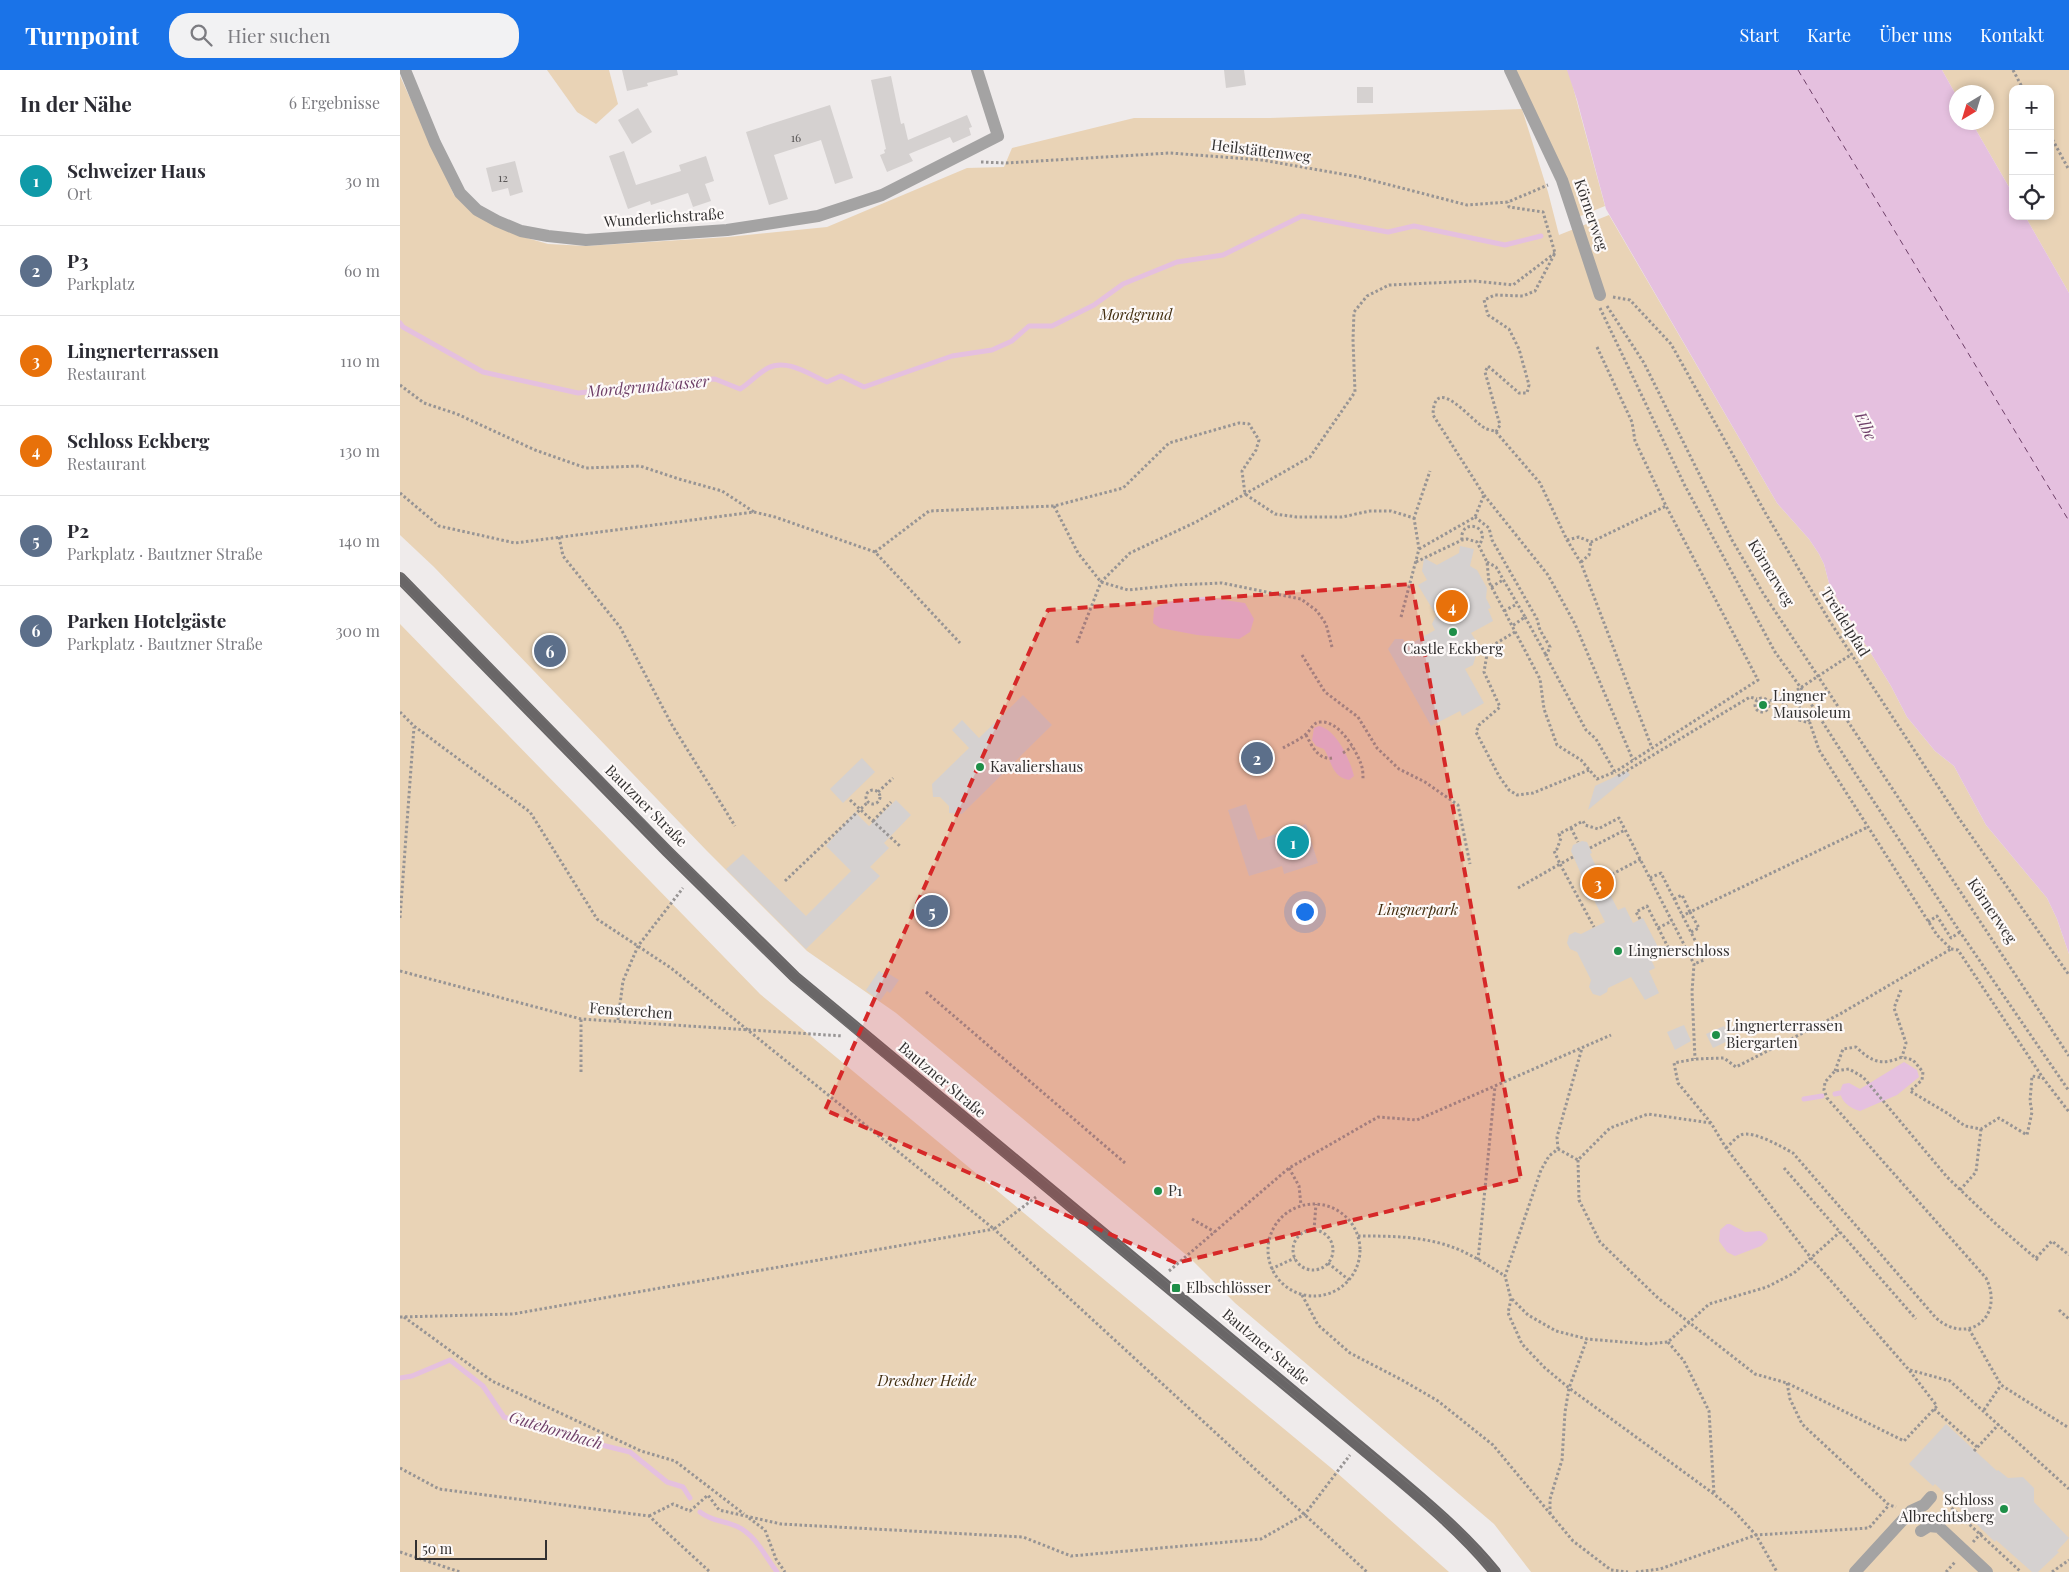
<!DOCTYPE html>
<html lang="de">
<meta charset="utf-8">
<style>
:root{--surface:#fff;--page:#f2f2f3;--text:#2b2b33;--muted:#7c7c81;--line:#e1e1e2;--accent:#1a73e8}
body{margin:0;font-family:"Playfair Display",serif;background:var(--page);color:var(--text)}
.controls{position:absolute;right:15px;top:15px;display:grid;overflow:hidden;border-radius:10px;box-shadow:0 2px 8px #0003}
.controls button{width:45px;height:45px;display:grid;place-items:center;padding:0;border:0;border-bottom:1px solid var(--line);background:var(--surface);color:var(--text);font:25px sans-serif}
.compass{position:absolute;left:1549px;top:15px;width:45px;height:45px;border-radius:50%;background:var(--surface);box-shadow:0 2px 8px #0003;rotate:218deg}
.scale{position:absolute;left:15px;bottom:12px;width:132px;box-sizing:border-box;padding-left:5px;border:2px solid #323030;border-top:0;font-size:14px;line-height:18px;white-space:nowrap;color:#323030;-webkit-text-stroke:4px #fdf9f8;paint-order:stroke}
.you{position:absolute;left:904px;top:841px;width:18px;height:18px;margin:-12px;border:4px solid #fff;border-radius:50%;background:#1a73e8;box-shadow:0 0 0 8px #1a73e833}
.badge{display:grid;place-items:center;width:32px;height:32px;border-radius:50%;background:var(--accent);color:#fff;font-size:16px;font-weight:700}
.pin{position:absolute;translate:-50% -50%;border:2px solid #fff;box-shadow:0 1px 5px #0006}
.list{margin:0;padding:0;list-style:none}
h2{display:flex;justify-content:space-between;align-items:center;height:65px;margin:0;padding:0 20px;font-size:21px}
h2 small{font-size:16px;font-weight:400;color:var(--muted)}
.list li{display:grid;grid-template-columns:32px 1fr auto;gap:15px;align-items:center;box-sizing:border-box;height:90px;padding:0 20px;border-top:1px solid var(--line)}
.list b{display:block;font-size:19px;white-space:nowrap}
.list p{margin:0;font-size:16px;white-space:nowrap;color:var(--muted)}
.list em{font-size:16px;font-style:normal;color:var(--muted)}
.icon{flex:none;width:28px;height:28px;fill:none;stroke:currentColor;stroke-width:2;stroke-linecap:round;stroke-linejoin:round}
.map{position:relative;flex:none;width:1669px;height:1502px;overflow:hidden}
header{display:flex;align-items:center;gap:30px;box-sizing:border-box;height:70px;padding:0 25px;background:var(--accent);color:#fff}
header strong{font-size:24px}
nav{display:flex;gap:28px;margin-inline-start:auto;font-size:18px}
.search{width:350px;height:45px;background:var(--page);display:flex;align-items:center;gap:12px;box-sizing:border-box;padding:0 18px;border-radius:20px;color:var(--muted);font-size:19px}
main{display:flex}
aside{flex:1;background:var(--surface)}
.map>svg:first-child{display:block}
.green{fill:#e9d3b6}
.water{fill:#e5c0df}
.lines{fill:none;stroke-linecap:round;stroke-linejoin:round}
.stream{stroke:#e5c0df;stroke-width:5}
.ferry{stroke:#6e3f68;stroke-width:1;stroke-dasharray:6 5;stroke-linecap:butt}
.building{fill:#d5d1d0}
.path{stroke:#979494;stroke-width:3;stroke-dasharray:2.5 2.5;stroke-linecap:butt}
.minor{stroke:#a4a3a3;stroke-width:12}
.major{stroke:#696667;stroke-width:12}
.tram{stroke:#727070;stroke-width:1}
.marked{fill:#d62828;fill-opacity:0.2;stroke:#d62828;stroke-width:4;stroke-dasharray:10 6;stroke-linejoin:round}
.poi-dot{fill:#1e8f48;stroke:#fdf9f8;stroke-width:2}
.labels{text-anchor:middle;stroke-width:4.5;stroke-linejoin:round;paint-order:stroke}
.number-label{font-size:12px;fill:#5b5858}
.street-label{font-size:15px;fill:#323030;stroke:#fdf9f8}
.park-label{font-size:15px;font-style:italic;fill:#412d0f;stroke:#fdf9f8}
.poi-label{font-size:15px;fill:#323030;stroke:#fdf9f8;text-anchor:start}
.water-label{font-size:16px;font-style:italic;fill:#6e3f68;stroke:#fdf9f8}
</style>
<header>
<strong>Turnpoint</strong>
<div class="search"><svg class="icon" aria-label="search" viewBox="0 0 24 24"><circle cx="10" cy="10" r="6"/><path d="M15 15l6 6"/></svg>Hier suchen</div>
<nav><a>Start</a><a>Karte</a><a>Über uns</a><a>Kontakt</a></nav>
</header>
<main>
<aside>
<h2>In der Nähe<small>6 Ergebnisse</small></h2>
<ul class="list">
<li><span class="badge" style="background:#0f9aa8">1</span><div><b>Schweizer Haus</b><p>Ort</p></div><em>30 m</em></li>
<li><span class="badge" style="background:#5c6f8a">2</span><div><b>P3</b><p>Parkplatz</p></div><em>60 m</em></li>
<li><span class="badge" style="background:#e8710a">3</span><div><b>Lingnerterrassen</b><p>Restaurant</p></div><em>110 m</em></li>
<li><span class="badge" style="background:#e8710a">4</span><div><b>Schloss Eckberg</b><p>Restaurant</p></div><em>130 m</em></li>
<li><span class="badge" style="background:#5c6f8a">5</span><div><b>P2</b><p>Parkplatz · Bautzner Straße</p></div><em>140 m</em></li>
<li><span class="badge" style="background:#5c6f8a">6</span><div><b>Parken Hotelgäste</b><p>Parkplatz · Bautzner Straße</p></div><em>300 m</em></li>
</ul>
</aside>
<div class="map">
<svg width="1669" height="1502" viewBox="0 0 1669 1502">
<rect width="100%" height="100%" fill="#efebeb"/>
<g class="green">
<polygon points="147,0 209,0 218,34 196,54 177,42"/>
<polygon points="1116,0 1167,0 1169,2 1205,136 1178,147"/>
<polygon points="1542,0 1669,0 1669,223 1625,146 1650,146 1650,19 1613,19 1613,124 1572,53 1586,52 1586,22 1556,22 1556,25"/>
<polygon points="0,6 54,125 73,143 120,166 148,174 186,176 328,167 427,157 567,98 604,97 612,78 734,48 870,48 1122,39 1148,122 1159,165 1209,145 1377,433 1409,469 1419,484 1424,494 1430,517 1491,616 1507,647 1535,681 1554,696 1586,755 1647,828 1657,849 1669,884 1669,1502 1131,1502 1094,1454 835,1233 790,1188 496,943 407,881 307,781 34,497 0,465"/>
<polygon points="0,554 360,924 936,1402 1049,1502 0,1502"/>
</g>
<g class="water">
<polygon points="1167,0 1542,0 1556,25 1556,52 1572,53 1613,124 1613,146 1625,146 1669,223 1669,884 1657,849 1647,828 1586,755 1554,696 1535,681 1507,647 1491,616 1430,517 1424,494 1419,484 1409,469 1377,433 1206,139 1177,30"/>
<polygon points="804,527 845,533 854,549 850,562 839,569 797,565 760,558 753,553 754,538 776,530"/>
<path d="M919,656C937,660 950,690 954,706L949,710C932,707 932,692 924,679L916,676L912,670L914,658Z"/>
<path d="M1504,992L1517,1000L1519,1007L1497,1025L1460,1041C1448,1038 1435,1027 1443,1014L1449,1013L1460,1019Z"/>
<polygon points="1327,1154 1330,1154 1345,1162 1360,1161 1366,1164 1368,1169 1361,1176 1335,1186 1327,1182 1319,1171 1320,1160"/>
</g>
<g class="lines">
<g class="stream">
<path d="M0,253L3,257L83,302L178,323L295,310L315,309L340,319C350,313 358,303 368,298C387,288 410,305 427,312L441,306L464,317L552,286L592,280L612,271L629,256H652L694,235L723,214L777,192L823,185L902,146L988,162L1014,156L1105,175L1141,166"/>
<polyline points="1435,1024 1440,1023"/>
<polyline points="1404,1029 1422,1026"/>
<polyline points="0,1308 12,1306 50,1290 83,1316 104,1347 157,1364 230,1382 267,1412 283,1417 290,1428"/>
<path d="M300,1442C313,1452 322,1450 336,1456C355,1464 365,1486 377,1502"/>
</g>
<polyline class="ferry" points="1398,0 1669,451"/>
</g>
<g class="building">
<polygon points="222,0 277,0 278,5 247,13 248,16 227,21"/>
<polygon points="824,0 844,0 846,15 826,18"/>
<polygon points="491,6 501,54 504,53 508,70 567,45 572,57 569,58 571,65 553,73 550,67 509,84 513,91 487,102 480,85 485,83 484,80 486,79 471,10"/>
<rect x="957" y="17" width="16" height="16"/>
<polygon points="430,35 453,108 435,114 421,70 374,85 388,129 369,135 346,62"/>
<polygon points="238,38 252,62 232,74 218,50"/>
<polygon points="224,81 236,115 281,101 279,95 306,86 314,111 305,114 311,131 293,137 288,123 251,135 250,131 228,139 209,86"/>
<polygon points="115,91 123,122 110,126 108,118 92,122 86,98"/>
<polygon points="1060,476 1074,479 1070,496 1077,500 1087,518 1086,528 1091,538 1088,539 1093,551 1071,563 1078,574 1078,579 1073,595 1065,599 1084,633 1062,646 1060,641 1031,656 988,579 995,569 1003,569 1007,576 1035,560 1032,554 1036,545 1018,515 1027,510 1022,501 1024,488 1037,495 1059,483"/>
<polygon points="623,625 652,655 562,744 549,743 549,736 540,727 533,727 532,714 569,678 552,660 562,650 579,668"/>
<polygon points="462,688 475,702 443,733 430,719"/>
<polygon points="1227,701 1230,705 1188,740 1195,716"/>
<polygon points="496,730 511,745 484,773 489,778 470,797 480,806 406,879 326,799 343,784 406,846 451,801 426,776 455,742 469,756"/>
<polygon points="846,734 858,770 906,754 918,793 884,804 882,796 849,806 828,740"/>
<polygon points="1182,771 1187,772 1192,783 1190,784 1218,840 1225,837 1233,853 1243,848 1258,877 1248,883 1255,898 1249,901 1259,923 1245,930 1231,907 1208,918 1207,922 1200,926 1193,924 1189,917 1191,910 1177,882 1170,879 1167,873 1169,865 1175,862 1181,864 1205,852 1193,828 1188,830 1179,814 1184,811 1171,781 1173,775"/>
<polygon points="479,901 484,904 486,902 499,910 490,923 487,921 480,931 466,920"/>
<polygon points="1284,955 1291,971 1275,980 1267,962"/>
<polygon points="1324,956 1330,970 1313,978 1306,964"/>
<polygon points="1546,1354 1597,1401 1598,1400 1608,1408 1623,1407 1634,1418 1634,1432 1669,1468 1657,1481 1659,1482 1638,1502 1632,1502 1596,1470 1595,1472 1535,1414 1533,1416 1509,1394"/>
</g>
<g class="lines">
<g class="path">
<polyline points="1613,0 1623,19"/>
<polyline points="1650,65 1669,100"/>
<polyline points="581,92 606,93 770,83 862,90 959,107 1067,135 1108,132 1148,115"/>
<polyline points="1213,227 1230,230 1271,274 1366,444 1429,550 1558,747 1669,905"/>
<polyline points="1207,236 1244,293 1332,470 1363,523 1669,986"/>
<polyline points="1200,238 1284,414 1375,582 1401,618 1455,703 1560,862 1669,1021"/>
<polyline points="1197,277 1232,352 1235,371 1266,436 1358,610 1215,702"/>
<polyline points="0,315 24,333 57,344 135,380 186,398 240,396 279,409 322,421 354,442"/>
<polyline points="1096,362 1140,413 1167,470 1181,493 1252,678"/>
<polyline points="0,423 39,456 115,473 354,442 375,447 475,482 560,573"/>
<polyline points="1084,425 1148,505 1175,554 1233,690"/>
<polyline points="654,436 678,483 701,512 728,520 776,515 822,513 901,529 917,541 926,554 932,577"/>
<polyline points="159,467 163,486 220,557 272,655 335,756"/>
<path d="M1062,470C1059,447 1093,456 1079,475"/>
<polyline points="1167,470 1179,467 1191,472 1266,436"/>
<path d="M1019,479L1075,447L1084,425L1033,345C1034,301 1073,353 1085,358C1088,360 1093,360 1096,362L1100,355L1085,302L1088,296L1119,323H1127L1129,315L1119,279L1109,259L1088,245L1084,230L1095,225L1123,226L1135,221L1155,183L1143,142L1109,137L1108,132"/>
<polyline points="475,482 529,441 654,436 723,418 769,373 839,353 849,354 859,370 856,380 842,401 845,424 875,444 897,447 942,447 970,441 991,441 1014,448 1030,401"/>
<polyline points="1016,492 1062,470 1067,469 1077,472 1087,492 1089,512 1140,609 1144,639 1157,675 1181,690 1197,709 1215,702 1196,669 1186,660 1146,586 1150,577 1140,560 1137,549 1092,470 1089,458 1075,447"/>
<polyline points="1087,492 1096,497 1125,547 1112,556"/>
<polyline points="1181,492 1189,485 1191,472"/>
<polyline points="1091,517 1103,510"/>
<polyline points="1104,541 1117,534"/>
<polyline points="1001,547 1019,479 1014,448"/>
<polyline points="1125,547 1146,585"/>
<polyline points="1115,562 1088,578 1084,602 1100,637 1079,655 1076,662 1099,706 1109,720 1117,725 1133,723 1189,700"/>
<polyline points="677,573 701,512 730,483 796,452 910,387 955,322 953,270 954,242 967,226 989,215 1074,211 1113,215 1155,183"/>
<polyline points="902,585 925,622 958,647 977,678 999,699 1025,712 1058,735 1070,794"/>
<polyline points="1397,620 1452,584"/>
<circle cx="1362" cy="635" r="7"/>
<polyline points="1399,637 1410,652"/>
<polyline points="0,642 14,656 130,742 197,849 271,898 594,1159 636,1127"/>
<path d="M906,665C912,676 918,690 932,688"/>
<path d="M883,678C890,674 901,669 906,664C912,659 912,653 920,652C939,650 956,680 961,694C963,699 963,705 963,710"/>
<polyline points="943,683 952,677"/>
<polyline points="1218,706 1350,627 1357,629"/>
<circle cx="473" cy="727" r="7"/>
<polyline points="478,722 493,708"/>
<polyline points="450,730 501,777"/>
<polyline points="473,751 491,732"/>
<polyline points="1171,758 1178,772"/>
<polyline points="1190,778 1225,760"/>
<polyline points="1173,787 1160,794 1194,857"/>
<polyline points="1250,808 1261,803 1303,886 1304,890 1294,894"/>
<polyline points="1203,809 1241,789"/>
<polyline points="385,811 468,732"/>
<polyline points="1118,818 1160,794 1154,781 1157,779 1161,768 1159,764 1183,751 1185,755 1198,759 1219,748 1294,894 1292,922 1295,989"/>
<polyline points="1274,829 1282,825 1290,842 1282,846"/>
<polyline points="0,848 14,657"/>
<polyline points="1240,849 1236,842 1247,836 1270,881 1258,887 1254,879"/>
<polyline points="1528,852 1537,846 1551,868 1560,862"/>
<polyline points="1258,858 1272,851"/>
<polyline points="1291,862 1299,858 1290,842 1468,757"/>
<polyline points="1551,879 1558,880 1643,1008 1669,1042"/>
<polyline points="0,901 181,949 443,966"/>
<polyline points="1501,920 1494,938 1506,973 1502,987"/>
<polyline points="526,922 725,1093"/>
<polyline points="218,950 223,911 238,876 283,818"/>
<path d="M1435,1001L1443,979L1456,977C1472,992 1481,996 1502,987L1513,990L1523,1002L1522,1010L1510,1021L1547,1043L1565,1056L1581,1059L1599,1048L1627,1065L1632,1042L1630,1031L1632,1006L1643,1008"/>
<polyline points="181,1002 181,949"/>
<polyline points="1311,1053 1248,1044 1210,1058 1178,1090 1158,1079 1149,1086 1141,1100 1105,1206 1111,1229 1108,1243 1122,1274 1145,1298 1169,1318 1314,1424 1334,1441 1356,1465 1377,1502"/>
<path d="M1326,1078C1331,1074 1336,1067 1341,1065C1353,1060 1382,1077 1393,1083L1536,1248C1568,1276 1605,1247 1586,1208L1427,1028L1424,1020L1425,1012L1435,1001L1449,999L1463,1007L1547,1107L1597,1155L1639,1191"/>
<polyline points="1158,1079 1157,1067 1182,978"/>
<polyline points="1178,1090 1179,1130 1200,1172 1258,1228 1355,1304 1387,1313 1504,1371 1537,1336 1509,1300 1411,1188 1326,1078 1311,1053 1278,1013 1274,993 1295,989 1324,988 1336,997 1440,944 1551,879 1537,865 1419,680 1410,653 1399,650 1378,627 1368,632"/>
<polyline points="889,1098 899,1116 901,1135"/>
<polyline points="1384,1098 1516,1249"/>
<polyline points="1560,1120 1576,1102 1581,1059"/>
<circle cx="914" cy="1180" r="46"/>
<polyline points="792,1149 815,1162"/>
<polyline points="914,1160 916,1134"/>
<circle cx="913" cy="1180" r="20"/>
<path d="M958,1166C987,1166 1015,1166 1043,1174C1065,1180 1086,1194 1105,1206"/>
<polyline points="1636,1188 1652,1171 1669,1185"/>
<polyline points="1078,1190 1095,1016"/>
<polyline points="928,1193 949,1210"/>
<polyline points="871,1199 895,1188"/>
<polyline points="769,1201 889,1098 978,1047 1017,1050 1211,965"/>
<polyline points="902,1225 918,1255 950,1283 1002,1310 1038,1331 1093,1375 1173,1471 1211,1500 1228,1502"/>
<polyline points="1112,1229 1128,1245 1156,1261 1187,1269 1247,1274 1268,1272 1309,1234 1367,1217 1394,1203 1440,1162"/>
<polyline points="1659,1240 1669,1249"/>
<polyline points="0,1247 113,1244 594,1159 967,1502"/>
<polyline points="4,1247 92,1311 241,1381 275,1391 344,1444"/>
<polyline points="1569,1259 1601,1315 1669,1358"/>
<polyline points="1268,1272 1284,1291 1309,1341 1314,1424"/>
<polyline points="1510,1300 1550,1311 1669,1419"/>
<polyline points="1387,1313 1390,1329 1402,1354 1489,1435 1496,1437"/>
<polyline points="1534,1339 1577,1377"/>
<polyline points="1584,1340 1601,1315"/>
<polyline points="1574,1381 1599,1354"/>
<polyline points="0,1398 39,1419 249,1446 310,1502"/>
<polyline points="1544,1431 1621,1502"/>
<polyline points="1150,1444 1150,1429 1162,1390 1165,1342 1169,1318 1187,1269"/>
<polyline points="249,1446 273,1434 290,1441 308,1425 319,1440 381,1454 623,1467 671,1486 861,1469 905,1444 950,1385"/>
<polyline points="349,1448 365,1460 376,1489 385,1502"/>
<polyline points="1573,1472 1583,1461"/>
<polyline points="0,1482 60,1502"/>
<polyline points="1236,1502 1260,1499 1356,1465 1469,1458 1489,1435"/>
<polyline points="1546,1502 1556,1491"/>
<polyline points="1652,1502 1669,1490"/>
</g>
<g class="minor">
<polyline points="5,0 35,73 60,123 77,140 97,151 121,161 148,166 186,170 327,160 418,146 482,125 598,66 577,0"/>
<polyline points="1110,0 1162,110 1200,225"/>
<polyline points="1521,1461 1529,1456 1539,1457 1587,1502"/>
<polyline points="1455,1502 1511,1441 1524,1435 1531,1427"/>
</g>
<path class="major" d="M0,508L267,781L395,907L989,1401C1026,1432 1064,1464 1095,1502"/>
<g class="tram">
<polyline points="0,502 351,859 398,904 1045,1444 1069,1467 1100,1502"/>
<polyline points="0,514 345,865 393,911 459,967 902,1333"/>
<polyline points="1023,1434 1064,1473 1090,1502"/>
</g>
</g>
<path class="marked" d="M1012,514L1121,1109L776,1193L425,1040L648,540Z"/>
<g class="poi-dot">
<circle cx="1053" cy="562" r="5"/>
<circle cx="1363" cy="635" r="5"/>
<circle cx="580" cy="697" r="5"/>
<circle cx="1218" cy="881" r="5"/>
<circle cx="1316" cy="965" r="5"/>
<circle cx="758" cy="1121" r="5"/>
<rect x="771" y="1213" width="10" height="10" rx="2.5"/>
<circle cx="1604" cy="1439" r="5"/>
</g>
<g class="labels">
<g class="number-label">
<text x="396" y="72">16</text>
<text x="103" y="112">12</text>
</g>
<g class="street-label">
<text transform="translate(861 81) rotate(7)" y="5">Heilstättenweg</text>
<text transform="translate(1191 145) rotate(71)" y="5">Körnerweg</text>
<text transform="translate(264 148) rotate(-4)" y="5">Wunderlichstraße</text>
<text transform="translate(1371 503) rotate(59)" y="5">Körnerweg</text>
<text transform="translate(1445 552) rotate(58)" y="5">Treidelpfad</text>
<text transform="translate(246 736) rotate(45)" y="5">Bautzner Straße</text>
<text transform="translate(1592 841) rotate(56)" y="5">Körnerweg</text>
<text transform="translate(231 941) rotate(4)" y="5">Fensterchen</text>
<text transform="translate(542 1010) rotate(40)" y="5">Bautzner Straße</text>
<text transform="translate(866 1277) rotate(40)" y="5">Bautzner Straße</text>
</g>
<g class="park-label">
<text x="736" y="250">Mordgrund</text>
<text x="1018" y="845">Lingnerpark</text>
<text x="527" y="1316">Dresdner Heide</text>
</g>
<g class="poi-label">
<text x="1053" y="584" text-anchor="middle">Castle Eckberg</text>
<text x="1373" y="631">Lingner<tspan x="1373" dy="17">Mausoleum</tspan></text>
<text x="590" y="702">Kavaliershaus</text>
<text x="1228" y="886">Lingnerschloss</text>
<text x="1326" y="961">Lingnerterrassen<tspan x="1326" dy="17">Biergarten</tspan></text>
<text x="768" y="1126">P1</text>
<text x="786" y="1223">Elbschlösser</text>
<text x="1594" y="1435" text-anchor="end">Schloss<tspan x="1594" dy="17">Albrechtsberg</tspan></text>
</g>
<g class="water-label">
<text transform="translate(248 316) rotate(-5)" y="6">Mordgrundwasser</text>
<text transform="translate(1466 356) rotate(65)" y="6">Elbe</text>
<text transform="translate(156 1360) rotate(17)" y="6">Gutebornbach</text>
</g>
</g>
</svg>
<div class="controls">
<button>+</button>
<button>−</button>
<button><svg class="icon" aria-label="locate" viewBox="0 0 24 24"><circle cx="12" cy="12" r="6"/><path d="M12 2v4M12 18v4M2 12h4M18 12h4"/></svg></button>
</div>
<svg class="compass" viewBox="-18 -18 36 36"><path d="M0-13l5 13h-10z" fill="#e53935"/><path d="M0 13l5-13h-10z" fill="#7c7c81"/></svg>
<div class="scale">50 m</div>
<div class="you"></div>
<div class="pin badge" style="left:893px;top:772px;background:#0f9aa8">1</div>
<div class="pin badge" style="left:857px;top:688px;background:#5c6f8a">2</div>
<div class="pin badge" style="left:1198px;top:813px;background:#e8710a">3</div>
<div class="pin badge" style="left:1052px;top:536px;background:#e8710a">4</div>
<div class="pin badge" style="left:532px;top:841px;background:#5c6f8a">5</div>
<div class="pin badge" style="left:150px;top:581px;background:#5c6f8a">6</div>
</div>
</main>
